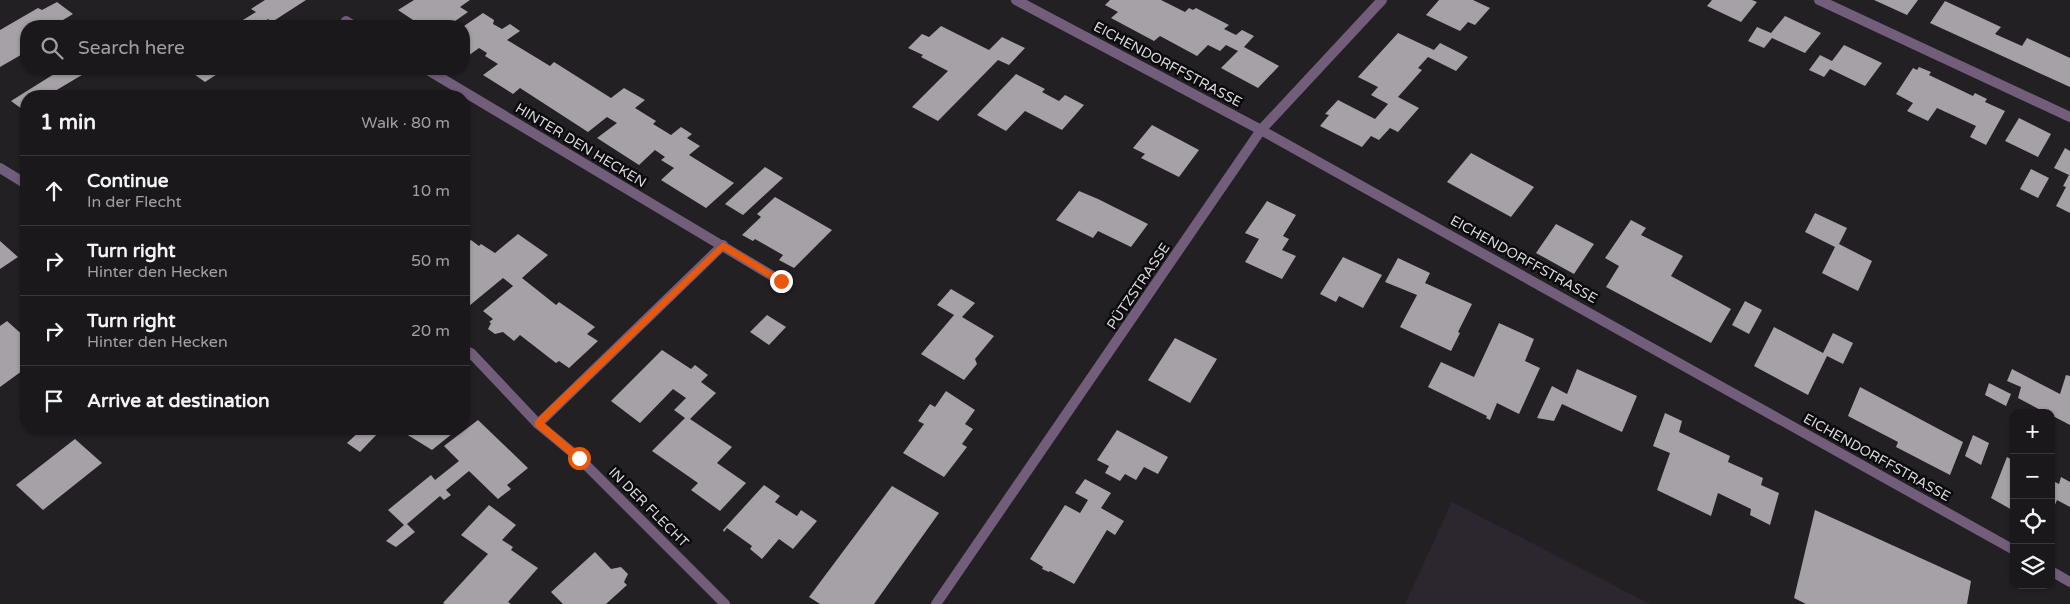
<!DOCTYPE html>
<meta charset="utf-8">
<style>
:root{--surface:#1a181b;--page:#232124;--text:#f1f3f6;--muted:#9fa0a3;--line:#38373a}
body{margin:0;font-family:"Varela Round",sans-serif;background:var(--page);color:var(--text)}
.controls{position:absolute;right:15px;bottom:15px;display:grid;overflow:hidden;border-radius:10px;box-shadow:0 1px 4px #0004}
.controls button{width:45px;height:45px;display:grid;place-items:center;padding:0;border:0;border-bottom:1px solid var(--line);background:var(--surface);color:var(--text);font:25px sans-serif}
.stop{position:absolute;width:15px;height:15px;margin:-11px;border:4px solid #ea580c;border-radius:50%;background:#fff}
.stop.end{background:#ea580c;border-color:#fff;box-shadow:0 1px 5px #0008}
.list{margin:0;padding:0;list-style:none}
h2{display:flex;justify-content:space-between;align-items:center;height:65px;margin:0;padding:0 20px;font-size:21px}
h2 small{font-size:16px;font-weight:400;color:var(--muted)}
.list li{display:grid;grid-template-columns:32px 1fr auto;gap:15px;align-items:center;box-sizing:border-box;height:70px;padding:0 20px;border-top:1px solid var(--line)}
.list b{display:block;font-size:19px;white-space:nowrap}
.list p{margin:0;font-size:16px;white-space:nowrap;color:var(--muted)}
.list em{font-size:16px;font-style:normal;color:var(--muted)}
.icon{flex:none;width:28px;height:28px;fill:none;stroke:currentColor;stroke-width:2;stroke-linecap:round;stroke-linejoin:round}
.map{position:relative;flex:none;width:2070px;height:604px;overflow:hidden}
.search{position:absolute;background:var(--surface);box-shadow:0 1px 4px #0004;left:20px;top:20px;width:450px;height:55px;display:flex;align-items:center;gap:12px;box-sizing:border-box;padding:0 18px;border-radius:20px;color:var(--muted);font-size:19px}
.panel{position:absolute;background:var(--surface);box-shadow:0 1px 4px #0004;left:20px;top:90px;width:450px;height:345px;border-radius:20px}
.map>svg:first-child{display:block}
.built{fill:#2c262f}
.building{fill:#a5a1a7}
.lines{fill:none;stroke-linecap:round;stroke-linejoin:round}
.minor{stroke:#725e7a;stroke-width:10}
.route{fill:#ea580c}
.labels{text-anchor:middle;stroke-width:5;stroke-linejoin:round;paint-order:stroke}
.street-label{font-size:14px;fill:#dbd9dc;stroke:#0b0a0c}
</style>
<div class="map">
<svg width="2070" height="604" viewBox="0 0 2070 604">
<rect width="100%" height="100%" fill="#232024"/>
<polygon class="built" points="1452,502 1650,604 1405,604"/>
<g class="building">
<polygon points="265,0 306,0 272,22 268,19 257,26 233,26 256,12 251,9"/>
<polygon points="414,0 470,0 460,7 468,12 448,26 438,22 431,26 422,26 398,10"/>
<polygon points="1110,0 1161,0 1185,12 1189,8 1193,10 1196,8 1229,25 1224,29 1236,35 1242,30 1254,36 1244,47 1279,66 1258,88 1221,68 1238,51 1226,45 1220,51 1208,45 1197,56 1160,36 1154,41 1111,18 1118,12 1105,5"/>
<polygon points="1439,0 1473,0 1490,8 1475,25 1468,22 1460,31 1426,15"/>
<polygon points="1712,0 1752,0 1757,2 1741,22 1707,6"/>
<polygon points="1874,0 1918,0 1907,15"/>
<polygon points="1945,1 2001,27 1995,34 2022,46 2027,38 2070,58 2070,87 1930,23"/>
<polygon points="57,2 73,14 58,23 63,26 26,26 26,52 0,67 0,30 38,8 42,10"/>
<polygon points="483,13 494,20 493,24 502,29 510,24 520,31 507,40 550,66 554,62 611,98 624,88 645,100 635,108 656,121 653,124 671,135 681,127 692,134 687,138 700,146 689,155 734,183 706,208 661,180 674,168 661,160 665,157 655,150 639,165 597,138 617,123 607,117 588,132 520,88 513,94 483,75 498,64 485,56 487,53 479,48 468,56 464,53 464,26"/>
<polygon points="1785,16 1821,33 1805,53 1772,38 1764,48 1748,41 1757,27 1771,33"/>
<polygon points="941,26 989,50 1002,37 1025,48 1009,65 998,60 938,121 912,107 948,71 921,57 923,55 908,48 922,34 929,37"/>
<polygon points="1398,33 1434,50 1440,43 1468,57 1456,71 1428,57 1418,68 1422,70 1398,97 1419,108 1398,132 1390,128 1379,140 1371,136 1362,147 1320,126 1329,115 1325,114 1338,100 1375,119 1388,104 1371,95 1378,87 1358,77"/>
<polygon points="1844,45 1882,63 1865,86 1830,69 1824,77 1809,70 1820,55 1832,61"/>
<polygon points="1919,67 1931,72 1929,75 1973,96 1975,93 1987,99 1985,102 2005,111 1986,145 1970,137 1976,126 1937,108 1928,121 1907,111 1913,103 1896,94 1913,68 1917,70"/>
<polygon points="62,69 92,69 55,91 64,96 26,96 26,112 11,101"/>
<polygon points="187,69 225,69 205,82"/>
<polygon points="1016,74 1045,89 1042,92 1059,101 1065,95 1084,105 1062,130 1025,111 1006,131 977,115"/>
<polygon points="2019,118 2051,134 2038,157 2005,141"/>
<polygon points="1152,125 1199,150 1179,177 1141,158 1145,154 1133,148"/>
<polygon points="2065,148 2070,151 2070,213 2056,206 2066,187 2063,186 2069,175 2054,168"/>
<polygon points="1471,153 1534,187 1511,217 1447,182"/>
<polygon points="765,167 783,178 743,215 725,204"/>
<polygon points="2031,169 2049,178 2038,198 2020,189"/>
<polygon points="1079,191 1098,199 1148,224 1131,247 1098,231 1093,238 1056,220"/>
<polygon points="775,197 832,230 794,268 779,260 783,255 755,239 753,241 742,235 761,217 757,214"/>
<polygon points="1267,201 1296,215 1283,236 1289,239 1282,250 1296,256 1282,279 1245,262 1259,239 1245,233"/>
<polygon points="1815,213 1847,228 1839,244 1872,261 1858,291 1822,273 1835,247 1805,232"/>
<polygon points="1631,220 1646,228 1641,235 1683,256 1671,276 1731,309 1711,343 1606,287 1619,266 1605,258"/>
<polygon points="1556,224 1594,244 1574,274 1536,253"/>
<polygon points="518,234 548,255 522,278 556,305 559,302 595,327 587,334 598,341 569,368 559,361 556,363 520,335 514,341 503,332 495,334 488,329 491,323 489,322 493,319 483,311 513,286 503,278 469,306 464,302 464,246 471,240 479,246 481,244 495,253"/>
<polygon points="0,241 18,257 0,269"/>
<polygon points="1343,257 1382,275 1363,308 1339,296 1336,302 1320,294"/>
<polygon points="1398,258 1430,273 1425,283 1472,304 1458,332 1460,333 1451,351 1400,327 1417,295 1385,282"/>
<polygon points="951,289 975,303 962,317 994,336 975,359 977,364 964,380 921,354 954,315 937,305"/>
<polygon points="1745,301 1762,310 1749,334 1732,325"/>
<polygon points="767,315 786,327 769,345 750,332"/>
<polygon points="7,321 26,338 26,368 0,387 0,326"/>
<polygon points="1499,323 1534,339 1525,361 1540,368 1519,414 1497,403 1490,420 1486,418 1487,416 1428,387 1441,362 1474,377"/>
<polygon points="1774,327 1823,353 1833,333 1853,343 1843,364 1827,356 1808,395 1754,366"/>
<polygon points="1175,338 1217,359 1190,403 1148,380"/>
<polygon points="662,350 691,369 695,365 708,375 701,382 716,393 690,419 732,447 717,463 746,483 720,511 691,490 698,483 652,451 685,418 674,410 686,398 673,389 640,423 611,401"/>
<polygon points="1577,369 1637,396 1622,432 1562,404 1554,421 1537,418 1552,386 1567,394"/>
<polygon points="2012,369 2060,394 2066,375 2070,376 2070,425 2051,415 2051,413 2046,413 2018,398 2021,387 2007,381"/>
<polygon points="1989,383 2011,394 2006,406 1985,395"/>
<polygon points="1860,387 1963,442 1950,475 1896,447 1898,442 1848,416"/>
<polygon points="946,391 975,410 965,424 973,429 962,444 967,447 944,477 903,453 924,424 918,421 930,404 935,407"/>
<polygon points="1665,413 1682,421 1679,432 1730,456 1728,462 1763,478 1761,485 1779,493 1770,525 1750,515 1751,509 1718,493 1711,516 1657,490 1670,453 1653,446"/>
<polygon points="478,420 528,468 507,485 511,489 498,499 469,471 446,490 451,495 444,500 440,496 407,524 415,532 396,547 386,541 404,525 388,510 431,475 435,480 459,461 444,446"/>
<polygon points="362,429 380,429 377,431 379,432 360,452 347,443"/>
<polygon points="398,429 458,429 432,450"/>
<polygon points="1117,430 1168,457 1158,474 1144,467 1136,480 1125,474 1120,481 1105,473 1109,466 1097,460"/>
<polygon points="1973,435 1989,443 1981,465 1965,456"/>
<polygon points="75,439 102,463 43,510 16,485"/>
<polygon points="2007,457 2014,461 2014,511 1991,498"/>
<polygon points="2061,477 2070,482 2070,507 2057,500 2051,514 2051,480 2059,484"/>
<polygon points="1085,479 1111,493 1101,508 1124,521 1115,535 1107,530 1074,584 1050,571 1049,572 1042,569 1043,567 1030,559 1065,505 1080,513 1088,500 1075,493"/>
<polygon points="764,485 780,496 775,502 797,516 801,510 817,521 793,549 779,539 762,559 750,549 752,546 727,528 724,532 723,530"/>
<polygon points="892,486 939,513 874,604 820,604 809,597"/>
<polygon points="489,505 516,525 502,540 513,547 511,550 538,568 508,602 511,604 445,604 443,603 488,554 461,535"/>
<polygon points="1815,510 1971,581 1967,604 1806,604 1794,598"/>
<polygon points="595,552 611,569 621,567 628,574 624,582 627,585 606,604 563,604 551,592"/>
</g>
<g class="lines">
<g class="minor">
<polyline points="1016,0 1261,130 2014,550"/>
<polyline points="1819,0 2070,117"/>
<polyline points="346,21 354,26"/>
<polyline points="426,69 781,281"/>
<polyline points="0,168 26,184"/>
<polyline points="464,350 471,353 538,424 579,458 725,604"/>
<polyline points="538,424 723,245"/>
<polyline points="2051,571 2070,582"/>
<polyline points="936,604 1261,130 1382,0"/>
</g>
</g>
<polygon class="route" points="723,242 784,279 784,283 778,283 723,250 544,423 582,456 582,461 576,461 535,426 535,421"/>
<g class="labels">
<g class="street-label">
<text transform="translate(1168 64) rotate(28)" y="5">EICHENDORFFSTRASSE</text>
<text transform="translate(581 145) rotate(31)" y="5">HINTER DEN HECKEN</text>
<text transform="translate(1524 259) rotate(29)" y="5">EICHENDORFFSTRASSE</text>
<text transform="translate(1138 286) rotate(-56)" y="5">PÜTZSTRASSE</text>
<text transform="translate(1877 457) rotate(29)" y="5">EICHENDORFFSTRASSE</text>
<text transform="translate(649 507) rotate(45)" y="5">IN DER FLECHT</text>
</g>
</g>
</svg>
<div class="controls">
<button>+</button>
<button>−</button>
<button><svg class="icon" aria-label="locate" viewBox="0 0 24 24"><circle cx="12" cy="12" r="6"/><path d="M12 2v4M12 18v4M2 12h4M18 12h4"/></svg></button>
<button><svg class="icon" aria-label="layers" viewBox="0 0 24 24"><path d="M12 4l9 5-9 5-9-5zM3 14l9 5 9-5"/></svg></button>
</div>
<div class="stop" style="left:579px;top:458px"></div>
<div class="stop end" style="left:781px;top:281px"></div>
<div class="search"><svg class="icon" aria-label="search" viewBox="0 0 24 24"><circle cx="10" cy="10" r="6"/><path d="M15 15l6 6"/></svg>Search here</div>
<section class="panel">
<h2>1 min<small>Walk · 80 m</small></h2>
<ul class="list">
<li><svg class="icon" aria-label="ahead" viewBox="0 0 24 24"><path d="M12 20V5M6 11l6-6 6 6"/></svg><div><b>Continue</b><p>In der Flecht</p></div><em>10 m</em></li>
<li><svg class="icon" aria-label="right" viewBox="0 0 24 24"><path d="M7 20v-9h11M14 6l5 5-5 5"/></svg><div><b>Turn right</b><p>Hinter den Hecken</p></div><em>50 m</em></li>
<li><svg class="icon" aria-label="right" viewBox="0 0 24 24"><path d="M7 20v-9h11M14 6l5 5-5 5"/></svg><div><b>Turn right</b><p>Hinter den Hecken</p></div><em>20 m</em></li>
<li><svg class="icon" aria-label="arrive" viewBox="0 0 24 24"><path d="M6 21V4h12l-3 4 3 4H6"/></svg><div><b>Arrive at destination</b></div></li>
</ul>
</section>
</div>
